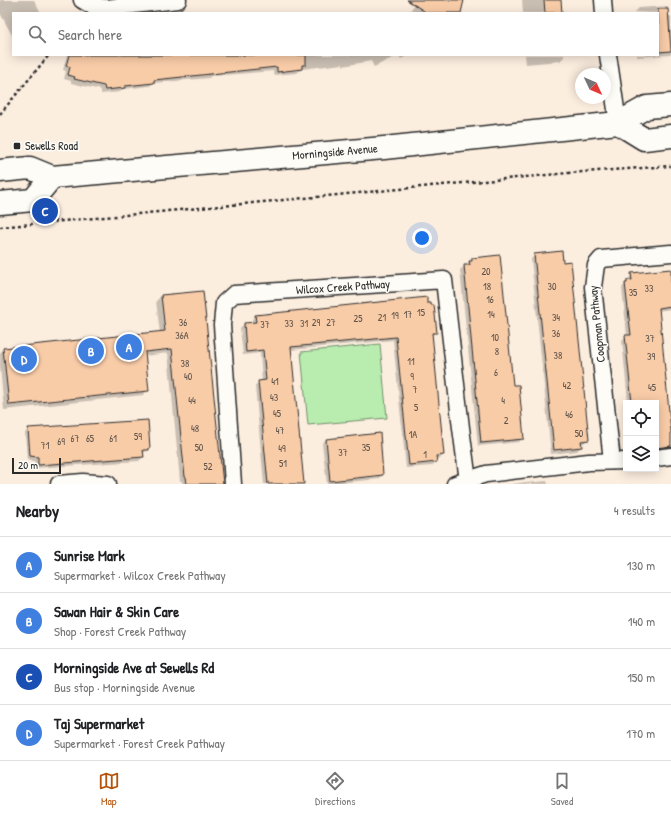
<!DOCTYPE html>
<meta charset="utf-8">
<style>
:root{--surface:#fff;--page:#f2f2f2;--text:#202124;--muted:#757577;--line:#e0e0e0;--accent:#b45309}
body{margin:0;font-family:"Patrick Hand",sans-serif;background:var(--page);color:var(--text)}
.controls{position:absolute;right:12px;bottom:12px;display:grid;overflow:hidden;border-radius:0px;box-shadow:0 2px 10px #0003}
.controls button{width:36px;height:36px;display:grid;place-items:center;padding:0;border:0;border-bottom:1px solid var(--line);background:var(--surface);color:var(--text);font:20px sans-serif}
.compass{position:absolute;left:575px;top:68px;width:36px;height:36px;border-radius:50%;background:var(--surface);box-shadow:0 2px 10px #0003;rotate:134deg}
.scale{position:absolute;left:12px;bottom:10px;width:49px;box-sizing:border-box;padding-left:4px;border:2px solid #2b2b2b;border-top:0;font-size:11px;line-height:14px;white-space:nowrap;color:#2b2b2b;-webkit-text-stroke:3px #fdfcf7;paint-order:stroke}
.you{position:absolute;left:422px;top:238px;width:14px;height:14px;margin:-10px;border:3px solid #fff;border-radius:50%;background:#1a73e8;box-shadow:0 0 0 6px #1a73e833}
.badge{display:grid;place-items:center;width:26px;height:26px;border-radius:50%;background:var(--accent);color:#fff;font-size:13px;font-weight:700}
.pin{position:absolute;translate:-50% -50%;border:2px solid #fff;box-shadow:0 1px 4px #0006}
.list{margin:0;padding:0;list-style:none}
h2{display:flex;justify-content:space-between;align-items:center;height:52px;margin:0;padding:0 16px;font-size:17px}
h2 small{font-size:13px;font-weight:400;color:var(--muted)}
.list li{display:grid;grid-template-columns:26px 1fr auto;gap:12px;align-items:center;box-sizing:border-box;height:56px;padding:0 16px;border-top:1px solid var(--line)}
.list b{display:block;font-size:15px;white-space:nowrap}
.list p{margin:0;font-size:13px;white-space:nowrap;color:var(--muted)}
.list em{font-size:13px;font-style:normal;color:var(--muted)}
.icon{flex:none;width:22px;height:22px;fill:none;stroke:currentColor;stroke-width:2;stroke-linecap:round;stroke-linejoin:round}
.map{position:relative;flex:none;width:671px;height:484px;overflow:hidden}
.search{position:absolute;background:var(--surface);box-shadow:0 2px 10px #0003;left:12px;right:12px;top:12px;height:44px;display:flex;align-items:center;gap:10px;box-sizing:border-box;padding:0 14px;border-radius:0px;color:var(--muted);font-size:15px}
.sheet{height:276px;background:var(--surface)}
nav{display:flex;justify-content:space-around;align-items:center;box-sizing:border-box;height:56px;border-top:1px solid var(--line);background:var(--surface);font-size:11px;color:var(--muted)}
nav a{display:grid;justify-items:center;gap:2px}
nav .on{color:var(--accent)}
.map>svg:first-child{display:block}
.green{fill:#b8edaf;stroke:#728c6d}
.shadow{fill:#0003}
.building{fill:#f9cca8;stroke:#2b2b2b}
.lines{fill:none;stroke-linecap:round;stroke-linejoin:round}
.minor-casing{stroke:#2b2b2b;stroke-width:19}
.secondary-casing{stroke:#2b2b2b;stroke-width:25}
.path{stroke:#2b2b2b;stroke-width:2.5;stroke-dasharray:3 3;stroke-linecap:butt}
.minor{stroke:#fdfcf7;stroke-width:16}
.secondary{stroke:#fdfcf7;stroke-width:22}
.poi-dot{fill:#2b2b2b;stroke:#fdfcf7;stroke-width:1.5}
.labels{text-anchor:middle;stroke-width:3;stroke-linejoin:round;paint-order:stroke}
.number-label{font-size:10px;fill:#5e534a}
.poi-label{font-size:12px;fill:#2b2b2b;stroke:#fdfcf7;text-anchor:start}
.street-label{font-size:12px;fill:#2b2b2b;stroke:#fdfcf7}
</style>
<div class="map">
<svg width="671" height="484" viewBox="0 0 671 484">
<rect width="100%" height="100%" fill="#fceedf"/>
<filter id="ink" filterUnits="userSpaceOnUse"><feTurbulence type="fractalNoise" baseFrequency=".025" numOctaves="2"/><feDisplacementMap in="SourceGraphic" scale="8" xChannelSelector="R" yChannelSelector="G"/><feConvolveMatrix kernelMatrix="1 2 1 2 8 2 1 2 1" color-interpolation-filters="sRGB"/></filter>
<g filter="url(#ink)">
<polygon class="green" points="380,344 387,418 308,425 301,352"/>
<g class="shadow">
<polygon points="0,0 34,0 41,13 13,13 13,37 0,13"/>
<polygon points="417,0 462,0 454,13 409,13"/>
<polygon points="520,0 560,0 562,13 523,13 522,0"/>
<polygon points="668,6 669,16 671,16 671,55 637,57 637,55 658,55 658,13 635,12 639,8"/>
<polygon points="67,55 398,55 374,67 371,61 343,66 343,64 302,69 297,73 274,75 273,71 238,74 211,76 209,78 153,83 150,86 123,89 120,92 101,94 101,90 71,83 71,81 64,79 66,71 63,70"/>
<polygon points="399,55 408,55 401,59"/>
<polygon points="525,55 564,55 564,57 560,61 526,64"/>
<polygon points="535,255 562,263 588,439 584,443 581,444 581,447 577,451 551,454 531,259"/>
<polygon points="472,259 512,386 523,438 519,442 478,446 460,270"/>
<polygon points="671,270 671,309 658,311 671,446 667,449 656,451 656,403 628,403 622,340 627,336 622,288 632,274"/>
<polygon points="161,296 222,484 182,484 182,481 180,481 168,353 144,356 148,390 143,395 4,410 0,366 0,353 4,349 160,333 156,301"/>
<polygon points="426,304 436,332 431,336 443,455 440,459 436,459 436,462 432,466 406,468 393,340 290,350 303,484 264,484 255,386 259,382 262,382 260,353 243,355 240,328 244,324 252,324 252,319 255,316"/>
<polygon points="29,429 148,450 142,454 143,457 139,461 35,468 34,461 27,460 25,433"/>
<polygon points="326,440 382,475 379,479 327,484 322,443"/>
<polygon points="547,481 548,484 511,484 526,482 526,483"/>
</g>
<g class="building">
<polygon points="407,0 464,0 461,13 427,13"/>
<polygon points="544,0 561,0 562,13 545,13"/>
<polygon points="658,9 668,9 671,51 659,52"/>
<polygon points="69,55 306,55 306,65 302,65 302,69 277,72 277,67 154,80 154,83 125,86 125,88 105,90 104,86 74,79 75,77 68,75 70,67 66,66"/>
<polygon points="562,251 563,262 571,261 589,440 581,441 582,447 554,450 534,254"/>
<polygon points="500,255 513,385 519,385 524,439 481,443 464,265 470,265 469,261 472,261 472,258"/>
<polygon points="671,269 671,306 659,308 671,432 671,446 656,448 656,403 632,403 625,335 631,335 625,283 627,283 627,280 632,280 631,273"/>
<polygon points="203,291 223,484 187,484 186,477 185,477 172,349 145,352 149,391 9,405 3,348 165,331 161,295"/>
<polygon points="427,297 427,303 431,303 431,305 434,305 437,333 432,333 444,455 436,456 437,462 409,465 396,337 291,347 304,484 268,484 258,381 266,380 263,350 246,352 244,323 256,322 255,315"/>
<polygon points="148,420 150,448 149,448 149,450 143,450 144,457 38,465 38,457 30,456 28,428"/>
<polygon points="380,433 383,475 330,481 326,439"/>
</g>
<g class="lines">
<defs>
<g id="minor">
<polyline points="82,0 92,6 106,8 178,0"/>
<polyline points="603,0 604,13"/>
<polyline points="608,55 618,123"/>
<polyline points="656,458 671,456"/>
<polyline points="612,461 593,287 596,265 601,259 671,253"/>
<polyline points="59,484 83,482 108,484"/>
<polyline points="233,484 222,325 224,303 234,294 444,280 461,428 468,481"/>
<polyline points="455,484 486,474 589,462 626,461"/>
</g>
<g id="secondary">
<polyline points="618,123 644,139 671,136"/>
<polyline points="0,171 30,168 52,177 384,148 618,123 647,107 671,105"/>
<polyline points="0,203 33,200 52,177"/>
</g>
</defs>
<use href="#minor" class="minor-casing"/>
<use href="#secondary" class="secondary-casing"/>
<g class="path">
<polyline points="0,114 49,55"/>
<polyline points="0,227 568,173 671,166"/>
</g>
<use href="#minor" class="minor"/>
<use href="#secondary" class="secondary"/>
</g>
</g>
<rect class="poi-dot" x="13" y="142" width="8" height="8" rx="2"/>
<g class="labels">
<g class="number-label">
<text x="486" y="275">20</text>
<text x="487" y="290">18</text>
<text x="552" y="290">30</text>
<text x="649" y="292">33</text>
<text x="633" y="296">35</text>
<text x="490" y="303">16</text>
<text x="421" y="316">15</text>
<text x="408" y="318">17</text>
<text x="491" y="318">14</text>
<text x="395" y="319">19</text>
<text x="382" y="321">21</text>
<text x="556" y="321">34</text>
<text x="358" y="322">25</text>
<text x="183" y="326">36</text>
<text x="316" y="326">29</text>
<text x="331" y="326">27</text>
<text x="289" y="327">33</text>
<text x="304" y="327">31</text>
<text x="265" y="328">37</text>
<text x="556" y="337">36</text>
<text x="182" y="339">36A</text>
<text x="495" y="341">10</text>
<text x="650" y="342">37</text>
<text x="497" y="355">8</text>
<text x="558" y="359">38</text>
<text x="651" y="360">39</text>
<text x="411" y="365">11</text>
<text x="185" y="367">38</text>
<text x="496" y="376">6</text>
<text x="188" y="380">40</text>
<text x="412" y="380">9</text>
<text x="275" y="385">41</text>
<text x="567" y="389">42</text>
<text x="652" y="391">45</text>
<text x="415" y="393">7</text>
<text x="274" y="401">43</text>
<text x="192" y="404">44</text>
<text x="503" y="404">4</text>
<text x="416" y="411">5</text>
<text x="277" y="417">45</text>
<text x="569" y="418">46</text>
<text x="506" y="424">2</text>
<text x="195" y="432">48</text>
<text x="280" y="434">47</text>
<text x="579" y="437">50</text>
<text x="413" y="438">1A</text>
<text x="138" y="440">59</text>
<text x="75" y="442">67</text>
<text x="90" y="442">65</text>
<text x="113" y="442">61</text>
<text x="61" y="445">69</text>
<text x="45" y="449">71</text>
<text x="199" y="451">50</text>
<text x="366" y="451">35</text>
<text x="282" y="452">49</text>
<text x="343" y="456">37</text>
<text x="425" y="458">1</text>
<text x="283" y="467">51</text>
<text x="208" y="470">52</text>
</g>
<g class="poi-label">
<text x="25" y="150">Sewells Road</text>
</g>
<g class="street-label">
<text transform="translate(335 152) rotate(-5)" y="4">Morningside Avenue</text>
<text transform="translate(343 287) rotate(-4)" y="4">Wilcox Creek Pathway</text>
<text transform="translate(597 324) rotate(-96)" y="4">Coopman Pathway</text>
</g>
</g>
</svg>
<div class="controls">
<button><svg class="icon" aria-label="locate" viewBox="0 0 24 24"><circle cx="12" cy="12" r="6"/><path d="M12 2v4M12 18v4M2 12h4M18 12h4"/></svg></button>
<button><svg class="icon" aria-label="layers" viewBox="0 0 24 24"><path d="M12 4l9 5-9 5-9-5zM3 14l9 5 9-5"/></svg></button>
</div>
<svg class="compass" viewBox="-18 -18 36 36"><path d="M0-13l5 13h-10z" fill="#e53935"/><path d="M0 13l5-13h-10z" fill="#757577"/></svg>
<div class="scale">20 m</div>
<div class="you"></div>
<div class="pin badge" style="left:129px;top:347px;background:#3f7fe0">A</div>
<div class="pin badge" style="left:91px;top:351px;background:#3f7fe0">B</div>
<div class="pin badge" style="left:45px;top:211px;background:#1a4fb4">C</div>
<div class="pin badge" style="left:24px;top:359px;background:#3f7fe0">D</div>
<div class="search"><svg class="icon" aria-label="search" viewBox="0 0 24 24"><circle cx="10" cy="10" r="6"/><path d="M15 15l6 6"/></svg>Search here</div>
</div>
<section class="sheet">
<h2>Nearby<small>4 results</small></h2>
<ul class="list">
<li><span class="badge" style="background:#3f7fe0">A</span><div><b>Sunrise Mark</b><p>Supermarket · Wilcox Creek Pathway</p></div><em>130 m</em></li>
<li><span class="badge" style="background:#3f7fe0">B</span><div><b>Sawan Hair &amp; Skin Care</b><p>Shop · Forest Creek Pathway</p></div><em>140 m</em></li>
<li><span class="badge" style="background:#1a4fb4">C</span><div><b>Morningside Ave at Sewells Rd</b><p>Bus stop · Morningside Avenue</p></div><em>150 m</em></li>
<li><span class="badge" style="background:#3f7fe0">D</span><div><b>Taj Supermarket</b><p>Supermarket · Forest Creek Pathway</p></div><em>170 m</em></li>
</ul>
</section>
<nav>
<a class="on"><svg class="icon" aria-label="map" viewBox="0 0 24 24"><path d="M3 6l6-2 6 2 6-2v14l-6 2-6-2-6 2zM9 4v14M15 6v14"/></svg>Map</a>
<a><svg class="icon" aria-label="directions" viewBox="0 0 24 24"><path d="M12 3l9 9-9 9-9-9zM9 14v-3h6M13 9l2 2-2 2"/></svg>Directions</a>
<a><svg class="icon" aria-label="saved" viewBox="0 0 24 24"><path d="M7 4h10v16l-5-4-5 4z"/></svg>Saved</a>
</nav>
